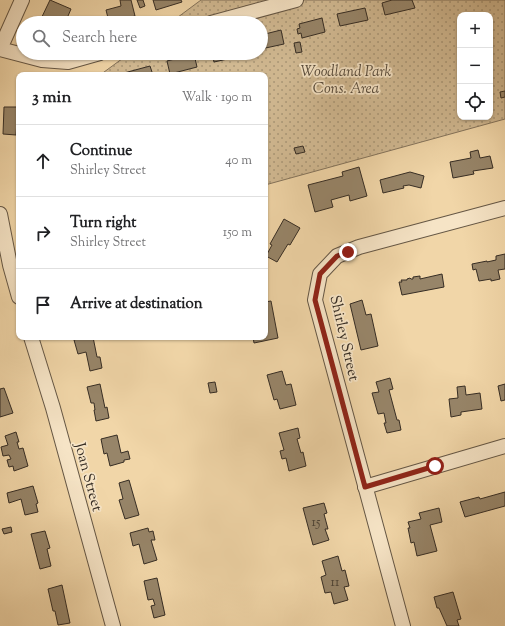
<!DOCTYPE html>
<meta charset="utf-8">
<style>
:root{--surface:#fff;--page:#f2f2f2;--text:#202124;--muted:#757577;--line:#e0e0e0}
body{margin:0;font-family:"Sorts Mill Goudy",serif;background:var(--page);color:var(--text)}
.controls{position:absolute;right:12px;top:12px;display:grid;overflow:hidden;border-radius:8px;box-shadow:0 1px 3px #0004}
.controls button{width:36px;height:36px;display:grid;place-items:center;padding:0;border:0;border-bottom:1px solid var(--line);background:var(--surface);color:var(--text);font:20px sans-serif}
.stop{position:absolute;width:12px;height:12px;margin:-9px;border:3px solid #8f2418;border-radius:50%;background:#fff}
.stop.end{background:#8f2418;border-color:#fff;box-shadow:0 1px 4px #0008}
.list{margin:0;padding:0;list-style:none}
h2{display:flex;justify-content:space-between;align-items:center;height:52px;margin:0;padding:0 16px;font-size:17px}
h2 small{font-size:13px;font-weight:400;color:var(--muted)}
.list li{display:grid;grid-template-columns:26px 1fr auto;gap:12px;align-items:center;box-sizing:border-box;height:72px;padding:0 16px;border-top:1px solid var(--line)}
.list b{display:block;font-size:15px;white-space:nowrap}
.list p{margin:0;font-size:13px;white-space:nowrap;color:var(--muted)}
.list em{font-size:13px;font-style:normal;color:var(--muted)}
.icon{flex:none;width:22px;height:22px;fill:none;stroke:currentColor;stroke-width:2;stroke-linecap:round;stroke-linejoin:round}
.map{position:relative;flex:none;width:505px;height:626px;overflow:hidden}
.search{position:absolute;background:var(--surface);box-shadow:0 1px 3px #0004;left:16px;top:16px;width:252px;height:44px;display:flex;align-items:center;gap:10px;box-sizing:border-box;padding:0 14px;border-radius:22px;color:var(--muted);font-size:15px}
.panel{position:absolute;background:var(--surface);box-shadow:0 1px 3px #0004;left:16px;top:72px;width:252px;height:268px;border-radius:8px}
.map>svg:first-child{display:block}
.green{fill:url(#green-dots);stroke:#84735b;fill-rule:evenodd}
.building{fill:#978569;stroke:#362d24}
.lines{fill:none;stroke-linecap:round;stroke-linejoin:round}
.minor-casing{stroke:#655745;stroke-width:16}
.minor{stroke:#f6e4c6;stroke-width:14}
.route{stroke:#8f2418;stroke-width:5}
.labels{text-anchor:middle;stroke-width:3.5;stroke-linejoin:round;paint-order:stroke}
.number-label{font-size:13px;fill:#4e4335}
.park-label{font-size:15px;font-style:italic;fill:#55493a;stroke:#f6e4c6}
.street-label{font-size:15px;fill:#362d24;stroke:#f6e4c6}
</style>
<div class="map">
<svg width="505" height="626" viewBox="0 0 505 626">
<defs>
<pattern id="green-dots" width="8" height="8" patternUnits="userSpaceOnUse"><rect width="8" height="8" fill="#d1b992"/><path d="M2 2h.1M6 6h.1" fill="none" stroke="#aa9777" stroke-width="1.8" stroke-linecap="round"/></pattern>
</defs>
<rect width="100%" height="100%" fill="#f1d6a8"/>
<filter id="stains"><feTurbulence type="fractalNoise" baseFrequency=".005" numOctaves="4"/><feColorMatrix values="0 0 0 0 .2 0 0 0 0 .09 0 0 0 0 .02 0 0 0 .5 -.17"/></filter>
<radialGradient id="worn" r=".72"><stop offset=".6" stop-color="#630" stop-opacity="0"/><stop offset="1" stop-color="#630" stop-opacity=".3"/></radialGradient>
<path class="green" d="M201,0H505V119L265,185V75H100L130,53H261V23H170ZM460,15H490V117H460Z"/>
<g class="building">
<polygon points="50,0 71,9 65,23 39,23"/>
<polygon points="120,0 131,0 135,16 109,22 106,10 121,6"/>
<polygon points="137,0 143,0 145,6 140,8"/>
<polygon points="153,0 181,0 182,2 156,10"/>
<polygon points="392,0 412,0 415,8 385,15 382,3"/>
<polygon points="365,8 368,20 340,26 337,14"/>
<polygon points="322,18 325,32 302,38 301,33 298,34 297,29 300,28 299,24"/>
<polygon points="281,30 284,44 261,49 261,35"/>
<polygon points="300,42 302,52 296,53 294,43"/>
<polygon points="212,53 240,53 241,56 214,62"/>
<polygon points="194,54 197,67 170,74 167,61"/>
<polygon points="150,66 153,75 125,75 124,73"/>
<polygon points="505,91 505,97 501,98 500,92"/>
<polygon points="4,107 18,107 16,135 3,134"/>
<polygon points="303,146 305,152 296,154 294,148"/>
<polygon points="478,150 480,158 490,156 493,168 473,171 474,174 453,178 450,162 471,158 470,152"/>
<polygon points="359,167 367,196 350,201 349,195 331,200 333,207 315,212 308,185 343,176 342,172"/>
<polygon points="410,172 424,176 421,188 409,185 403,186 404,188 383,193 380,180"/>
<polygon points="284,219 300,228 290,245 288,244 277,262 266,256 272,245 270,244"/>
<polygon points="505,254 505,269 498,270 500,279 491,281 491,279 479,281 476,269 473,270 472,264 487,261 487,262 496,260 496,256"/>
<polygon points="442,274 444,287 402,295 399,282 402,282 401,280 407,280 407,279 410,278 411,279 413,279 413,277 420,276 420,279"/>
<polygon points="362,300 366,315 371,314 378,346 361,350 350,304"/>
<polygon points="271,301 278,338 254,343 253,337 265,337 265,302"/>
<polygon points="86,337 93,337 97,357 100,357 102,368 90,371 86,352 78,354 74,340"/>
<polygon points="282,371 286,385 291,384 296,405 280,409 277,399 274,400 267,375"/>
<polygon points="390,378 393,389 389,390 397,420 399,420 401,430 387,433 384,423 386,423 384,413 378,414 372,393 379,392 376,382"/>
<polygon points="215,382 217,392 210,393 208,383"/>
<polygon points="100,384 105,408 107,407 109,418 96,421 94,410 95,410 94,403 91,403 87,387"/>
<polygon points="505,384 505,400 501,401 498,386"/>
<polygon points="465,386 466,395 480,393 482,409 461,412 461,415 451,417 449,399 458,398 457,387"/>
<polygon points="4,388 13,413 0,417 0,389"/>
<polygon points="298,428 300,438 297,439 301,453 303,452 306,466 289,471 286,458 282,459 280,451 284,450 279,433"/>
<polygon points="16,432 19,442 17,442 19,449 23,448 28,466 14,471 13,466 9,467 7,460 11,459 9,455 3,456 1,447 8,445 5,436"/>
<polygon points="117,435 121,453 128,451 130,459 124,460 124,462 110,466 107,453 104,454 101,439"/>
<polygon points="129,480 139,515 125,519 119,500 123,499 119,483"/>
<polygon points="33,486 38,503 36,504 38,512 25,515 21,499 9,503 7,493"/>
<polygon points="505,492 505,506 465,517 460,502 479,497 480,499"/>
<polygon points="324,503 327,513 324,514 328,529 325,529 329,540 313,545 303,508"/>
<polygon points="439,508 442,522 430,525 437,551 417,556 414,542 411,543 408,528 410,528 408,522 421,519 419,513"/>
<polygon points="11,527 12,532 4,534 2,529"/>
<polygon points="148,528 149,532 153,531 155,540 151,540 157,560 144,564 139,544 133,546 130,533"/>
<polygon points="45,531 50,548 47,549 51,566 40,569 31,534"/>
<polygon points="338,556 342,571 345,570 349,586 344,587 348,600 334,604 331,592 325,593 321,577 326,575 322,561"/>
<polygon points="157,578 165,615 154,618 151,606 155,605 153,599 148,600 144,581"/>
<polygon points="62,585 70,623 58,625 55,611 53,611 48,589"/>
<polygon points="453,592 461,619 457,620 459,626 447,626 439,608 437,608 434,597"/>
</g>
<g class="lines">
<defs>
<g id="minor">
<polyline points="22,0 0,49 42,60 68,62 100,53"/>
<polyline points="211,23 296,0"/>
<polyline points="0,214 10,265 19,297"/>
<polyline points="31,337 53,408 113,626"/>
<polyline points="365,487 505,446"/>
<polyline points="403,626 315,300 320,274 337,256 359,247 505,208"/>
</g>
</defs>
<use href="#minor" class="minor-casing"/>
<use href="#minor" class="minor"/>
</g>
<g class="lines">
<polyline class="route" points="348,252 337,256 320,274 315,300 365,487 435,466"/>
</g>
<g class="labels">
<g class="number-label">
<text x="316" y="526">15</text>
<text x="335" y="586">11</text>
</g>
<g class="park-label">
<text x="346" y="76">Woodland Park<tspan x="346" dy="17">Cons. Area</tspan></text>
</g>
<g class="street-label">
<text transform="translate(345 338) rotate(77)" y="5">Shirley Street</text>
<text transform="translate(89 477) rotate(75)" y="5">Joan Street</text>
</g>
</g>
<rect width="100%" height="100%" filter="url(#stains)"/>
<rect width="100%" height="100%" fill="url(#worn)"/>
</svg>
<div class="controls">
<button>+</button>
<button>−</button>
<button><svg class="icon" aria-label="locate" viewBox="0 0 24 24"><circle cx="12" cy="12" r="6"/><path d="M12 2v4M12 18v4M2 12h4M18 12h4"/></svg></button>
</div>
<div class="stop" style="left:435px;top:466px"></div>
<div class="stop end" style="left:348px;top:252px"></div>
<div class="search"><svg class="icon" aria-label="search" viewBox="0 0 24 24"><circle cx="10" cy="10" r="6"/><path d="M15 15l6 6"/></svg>Search here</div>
<section class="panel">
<h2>3 min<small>Walk · 190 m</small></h2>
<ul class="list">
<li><svg class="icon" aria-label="ahead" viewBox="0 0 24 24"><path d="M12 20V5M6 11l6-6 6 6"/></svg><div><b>Continue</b><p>Shirley Street</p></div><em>40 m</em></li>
<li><svg class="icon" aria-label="right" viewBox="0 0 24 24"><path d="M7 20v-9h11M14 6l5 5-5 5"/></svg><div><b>Turn right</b><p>Shirley Street</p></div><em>150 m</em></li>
<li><svg class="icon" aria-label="arrive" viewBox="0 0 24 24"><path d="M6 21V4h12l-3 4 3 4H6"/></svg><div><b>Arrive at destination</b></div></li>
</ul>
</section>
</div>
